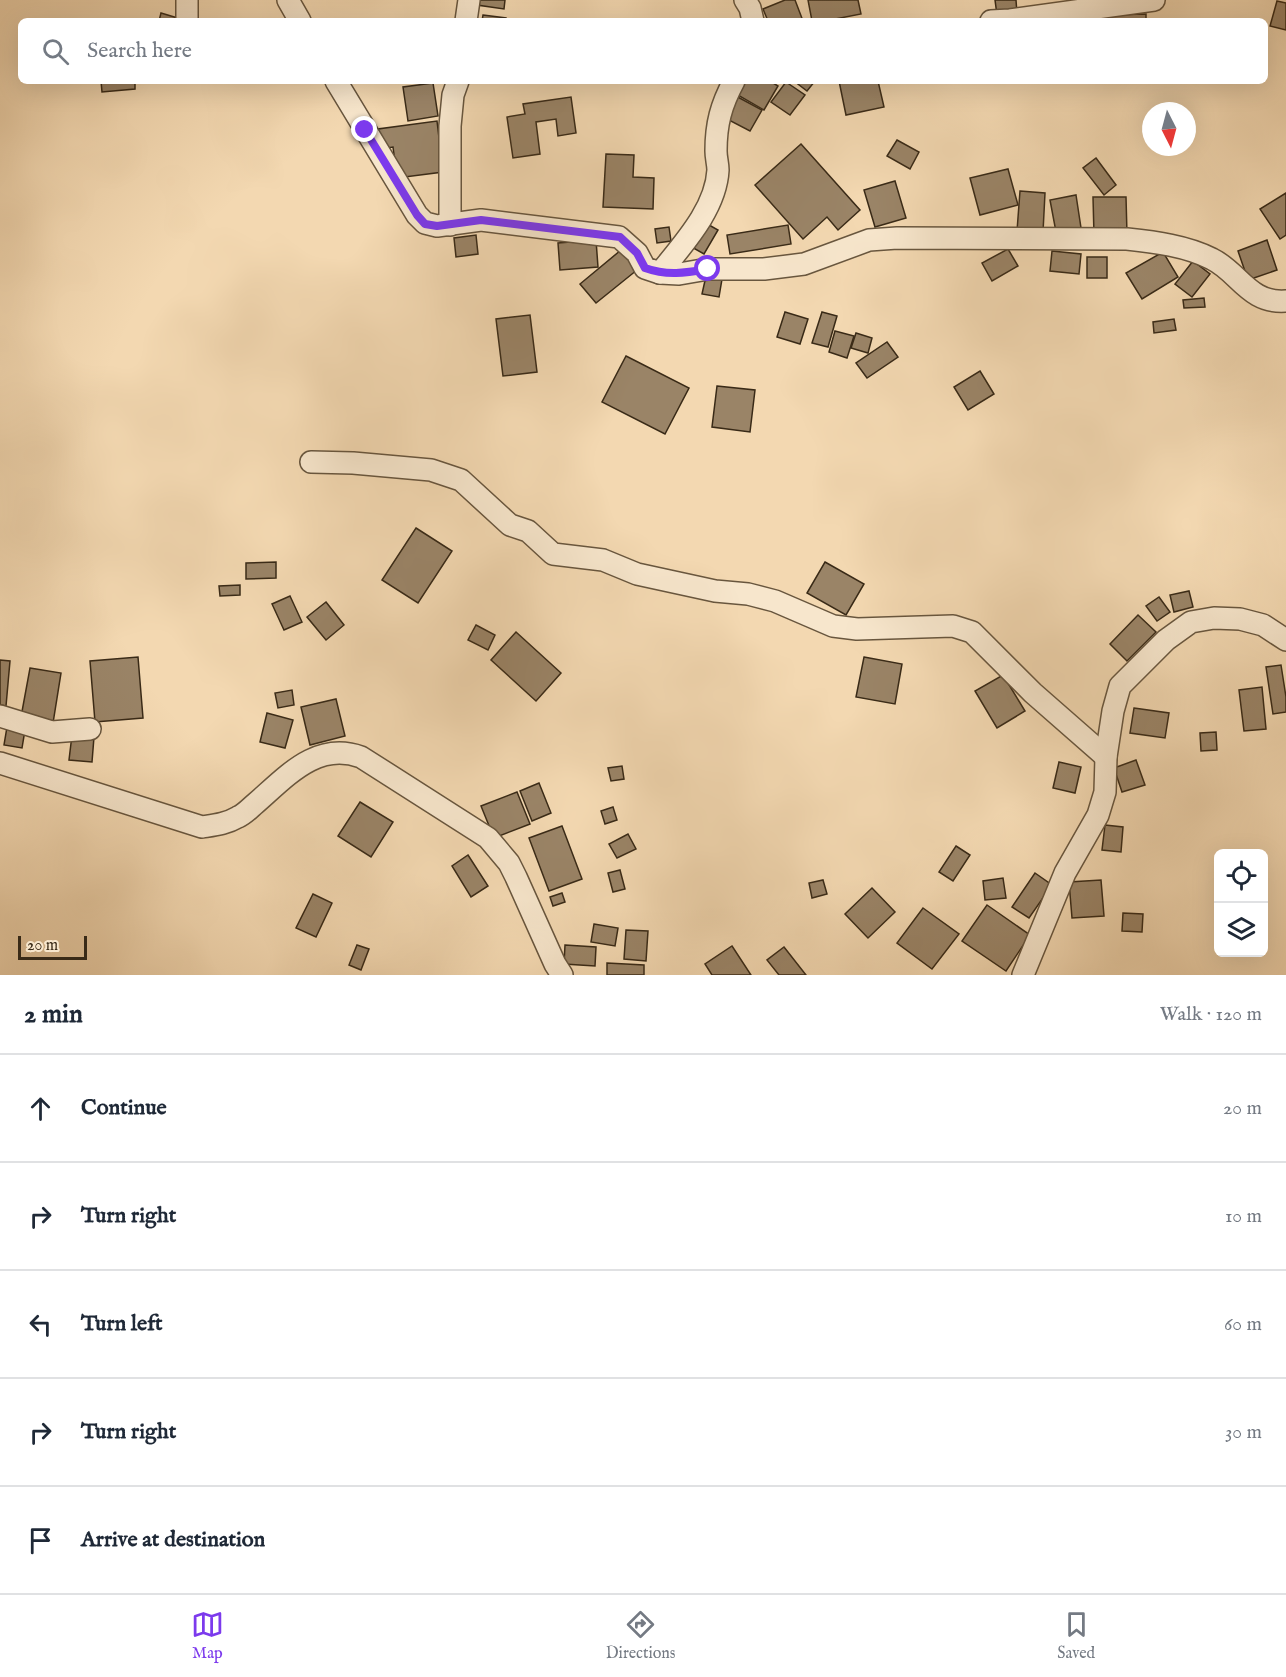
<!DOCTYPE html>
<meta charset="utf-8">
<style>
:root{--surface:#fff;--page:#f2f2f3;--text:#1f2937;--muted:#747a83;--line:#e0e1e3;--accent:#7c3aed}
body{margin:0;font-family:"IM FELL English",serif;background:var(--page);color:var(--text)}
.controls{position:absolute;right:18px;bottom:18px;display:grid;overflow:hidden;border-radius:9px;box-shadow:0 6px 24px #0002}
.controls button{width:54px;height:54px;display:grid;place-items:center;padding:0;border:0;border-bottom:2px solid var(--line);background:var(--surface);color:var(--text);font:30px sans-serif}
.compass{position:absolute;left:1142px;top:102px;width:54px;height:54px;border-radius:50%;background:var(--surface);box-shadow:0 6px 24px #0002;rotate:174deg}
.scale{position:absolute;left:18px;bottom:15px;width:69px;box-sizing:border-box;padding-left:6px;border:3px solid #392a17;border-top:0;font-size:16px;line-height:21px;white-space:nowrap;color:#392a17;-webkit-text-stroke:4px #f7e6cc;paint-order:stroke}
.stop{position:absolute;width:18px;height:18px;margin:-14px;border:4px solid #7c3aed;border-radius:50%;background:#fff}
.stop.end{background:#7c3aed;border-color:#fff;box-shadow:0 2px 6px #0008}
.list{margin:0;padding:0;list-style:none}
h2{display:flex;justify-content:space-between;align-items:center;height:78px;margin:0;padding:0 24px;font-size:26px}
h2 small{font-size:20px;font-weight:400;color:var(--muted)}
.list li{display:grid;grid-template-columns:39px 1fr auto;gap:18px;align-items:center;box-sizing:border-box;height:108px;padding:0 24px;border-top:2px solid var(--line)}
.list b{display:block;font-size:22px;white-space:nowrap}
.list em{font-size:20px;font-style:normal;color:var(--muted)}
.icon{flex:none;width:33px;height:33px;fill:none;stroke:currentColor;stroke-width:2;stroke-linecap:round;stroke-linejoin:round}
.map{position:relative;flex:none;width:1286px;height:975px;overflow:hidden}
.search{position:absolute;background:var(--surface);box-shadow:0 6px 24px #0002;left:18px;right:18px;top:18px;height:66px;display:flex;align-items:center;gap:15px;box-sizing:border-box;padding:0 21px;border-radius:9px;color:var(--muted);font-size:22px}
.sheet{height:618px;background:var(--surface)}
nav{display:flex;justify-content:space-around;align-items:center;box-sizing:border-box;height:84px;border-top:2px solid var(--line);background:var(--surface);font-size:16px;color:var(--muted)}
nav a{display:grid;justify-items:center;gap:3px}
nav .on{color:var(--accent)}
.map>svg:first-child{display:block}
.building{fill:#9a8467;stroke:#392a17;stroke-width:1.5}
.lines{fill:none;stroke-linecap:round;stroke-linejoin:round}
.minor-casing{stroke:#68563e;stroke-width:24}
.minor{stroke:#f7e6cc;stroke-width:21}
.route{stroke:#7c3aed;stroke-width:8}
</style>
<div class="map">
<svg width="1286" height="975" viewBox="0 0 1286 975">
<rect width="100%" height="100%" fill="#f3d8b1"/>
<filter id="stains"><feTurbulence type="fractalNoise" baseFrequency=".00333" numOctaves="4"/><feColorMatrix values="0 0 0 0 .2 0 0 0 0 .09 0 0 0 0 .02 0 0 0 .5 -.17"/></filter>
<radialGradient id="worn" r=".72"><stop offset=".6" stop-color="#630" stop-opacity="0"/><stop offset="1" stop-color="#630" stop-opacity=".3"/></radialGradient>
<g class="building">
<polygon points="478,0 505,0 504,9 477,5"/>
<polygon points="785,0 795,0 803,21 768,21 763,9"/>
<polygon points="808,0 858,0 861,14 825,21 812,21"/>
<polygon points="995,0 1016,0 1017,14 997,15"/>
<polygon points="1277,1 1286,3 1286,30 1270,26"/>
<polygon points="161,13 181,19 180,21 159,21"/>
<polygon points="1146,14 1146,21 1109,21 1109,15"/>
<polygon points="483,15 506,18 506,21 482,21"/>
<polygon points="101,81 135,81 135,89 102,92"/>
<polygon points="744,81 774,81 773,83 778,86 764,110 736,94"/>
<polygon points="794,81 815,81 807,91"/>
<polygon points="839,81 878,81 884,107 846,115"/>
<polygon points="786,82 805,95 790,115 771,102"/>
<polygon points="433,83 438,116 408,121 403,87"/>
<polygon points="734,95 762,110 750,131 723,117"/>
<polygon points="571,97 576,133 558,136 556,119 536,122 540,154 513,158 507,117 525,114 523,104"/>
<polygon points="437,121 443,172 397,178 393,147 380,149 378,129"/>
<polygon points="897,140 919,152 910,169 887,156"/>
<polygon points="801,144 860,210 838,230 827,217 803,239 755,185"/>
<polygon points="606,154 634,155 633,177 654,178 653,209 603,207"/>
<polygon points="1096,158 1116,185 1104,195 1083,168"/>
<polygon points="1008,169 1018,205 980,215 970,178"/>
<polygon points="895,181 906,218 875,227 864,190"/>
<polygon points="1020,191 1045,193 1043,232 1017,231"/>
<polygon points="1286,193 1286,235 1280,239 1260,209"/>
<polygon points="1076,195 1081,228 1056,232 1050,200"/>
<polygon points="1093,197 1126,197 1127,234 1094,235"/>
<polygon points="702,221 718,230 704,254 688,245"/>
<polygon points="788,225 791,244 730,254 727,235"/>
<polygon points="669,227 671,241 657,243 655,229"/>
<polygon points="476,235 478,254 456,257 454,238"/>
<polygon points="596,240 598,267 560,270 558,243"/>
<polygon points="1267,240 1277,270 1248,280 1238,251"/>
<polygon points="1008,249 1018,266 992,281 982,263"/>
<polygon points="621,250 637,270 596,303 580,284"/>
<polygon points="1052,251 1081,254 1079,274 1050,271"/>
<polygon points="1163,252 1178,277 1142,299 1126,273"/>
<rect x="1087" y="257" width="20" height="21"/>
<polygon points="1193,261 1210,274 1192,297 1175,284"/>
<polygon points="706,276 722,279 719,297 702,294"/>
<polygon points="1204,298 1205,307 1184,308 1183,300"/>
<polygon points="785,312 808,319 800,344 777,337"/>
<polygon points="822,312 837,316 828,347 812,343"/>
<polygon points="530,315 537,372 503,376 496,319"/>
<polygon points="1174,319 1176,330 1154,333 1153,322"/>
<polygon points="835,331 854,336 847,358 829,352"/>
<polygon points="856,333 872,338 868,353 851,348"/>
<polygon points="887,342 898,357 867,378 856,363"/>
<polygon points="626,356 689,388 665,434 602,402"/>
<polygon points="980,371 994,394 968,410 954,387"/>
<polygon points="717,386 755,390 750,432 712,427"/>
<polygon points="416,528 452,551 418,603 382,580"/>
<polygon points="276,562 276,578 246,579 246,563"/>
<polygon points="825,562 864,584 846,615 807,593"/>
<polygon points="240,585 240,595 220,596 219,586"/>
<polygon points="1189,591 1193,607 1174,612 1170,595"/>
<polygon points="290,596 302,622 284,630 272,604"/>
<polygon points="1159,597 1170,612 1157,621 1146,606"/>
<polygon points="326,602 344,625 326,640 307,617"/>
<polygon points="1138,615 1156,632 1127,661 1110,644"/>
<polygon points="476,625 495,635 488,650 468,640"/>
<polygon points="516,632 561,673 536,701 491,660"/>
<polygon points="138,657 143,718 95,722 90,661"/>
<polygon points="864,657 902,664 895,704 856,697"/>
<polygon points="0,660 10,661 6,706 0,705"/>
<polygon points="1281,665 1286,697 1286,712 1273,714 1266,667"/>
<polygon points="30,668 61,673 53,723 21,717"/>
<polygon points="1003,675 1025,711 997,728 975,691"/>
<polygon points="1262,687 1266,729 1244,731 1239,690"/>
<polygon points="292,690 294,705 278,708 275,693"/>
<polygon points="336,699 345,736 310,745 301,707"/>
<polygon points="1134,708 1169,713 1165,738 1130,733"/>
<polygon points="267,713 293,720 285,748 260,742"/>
<polygon points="7,727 25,730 22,748 4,745"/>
<polygon points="1216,732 1217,750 1201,751 1200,733"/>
<polygon points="72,735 94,737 92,762 69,760"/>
<polygon points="1136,760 1145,785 1122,792 1114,768"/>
<polygon points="1059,762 1081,767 1075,793 1053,788"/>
<polygon points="622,766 624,779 611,781 608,768"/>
<polygon points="539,783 551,813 532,821 520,791"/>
<polygon points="517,792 530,824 494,838 481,806"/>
<polygon points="360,802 393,822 371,857 338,836"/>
<polygon points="613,807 617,820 605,824 601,811"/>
<polygon points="1105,825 1123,827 1121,852 1102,850"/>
<polygon points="562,826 582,879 549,891 529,838"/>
<polygon points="628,834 636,849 617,858 609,844"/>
<polygon points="956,846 970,855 953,881 939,872"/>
<polygon points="468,855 488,886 471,897 452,866"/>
<polygon points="620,870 625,889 613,892 608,873"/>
<polygon points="1035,873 1052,885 1029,918 1012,907"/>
<polygon points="1003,878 1006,898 985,900 983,881"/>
<polygon points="823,880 827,894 812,898 809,883"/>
<polygon points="1101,880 1104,916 1072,918 1069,882"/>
<polygon points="872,888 895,912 868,938 845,914"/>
<polygon points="562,893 565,902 553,906 550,897"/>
<polygon points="313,894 332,903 316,937 296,928"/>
<polygon points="987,905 1030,935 1006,971 962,941"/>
<polygon points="923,908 959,934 932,969 897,943"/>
<polygon points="1123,913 1143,914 1142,932 1122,931"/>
<polygon points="594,924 618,928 615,946 591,942"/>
<polygon points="626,930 648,931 646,961 624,959"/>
<polygon points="357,945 369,949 361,970 349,965"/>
<polygon points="565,945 596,947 595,966 564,964"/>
<polygon points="732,946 751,975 712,975 705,964"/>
<polygon points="784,947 806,975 779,975 767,960"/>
<polygon points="607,963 644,965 644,975 607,975"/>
</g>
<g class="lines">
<defs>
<g id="minor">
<polyline points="288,0 300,21"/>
<polyline points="745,0 750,8 753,21"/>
<polyline points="187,21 187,0"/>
<polyline points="466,21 469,0"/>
<polyline points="991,21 1010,20 1154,0"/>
<path d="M336,81L417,215L425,223L437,226L481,220L619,237L637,253L645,268L660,273L679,274L708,269H764L804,264L869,240L897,238L1127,239C1155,242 1187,246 1212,259C1239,272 1249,304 1286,301"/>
<polyline points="450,225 450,126 453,95 458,81"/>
<path d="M660,273C683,244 716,209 718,170C718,164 716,158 716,151C716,124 721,105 734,81"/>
<polyline points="311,462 353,463 431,470 461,480 510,525 528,531 553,554 603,560 637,574 715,591 748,594 775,601 833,626 857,629 953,626 972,632 1033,693 1106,757"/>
<polyline points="0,716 52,732 90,729"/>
<path d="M0,763L202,827C215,825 226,824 238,817C245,814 250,808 256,803C287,776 317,741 361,757L488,838L509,863L516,877L555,964L562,975"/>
<polyline points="1023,975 1065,873 1098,815 1105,792 1106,757 1113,711 1120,686 1166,640 1191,622 1214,618 1240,619 1263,625 1286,640"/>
</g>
</defs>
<use href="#minor" class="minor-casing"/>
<use href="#minor" class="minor"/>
</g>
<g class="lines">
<path class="route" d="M365,130L417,215L425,224L437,226L481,220L620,237L637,253L645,268C667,276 685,273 708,269"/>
</g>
<rect width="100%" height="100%" filter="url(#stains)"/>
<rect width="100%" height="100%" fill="url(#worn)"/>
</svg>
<div class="controls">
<button><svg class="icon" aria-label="locate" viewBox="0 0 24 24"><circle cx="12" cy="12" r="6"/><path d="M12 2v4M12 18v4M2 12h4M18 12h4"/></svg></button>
<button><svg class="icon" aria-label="layers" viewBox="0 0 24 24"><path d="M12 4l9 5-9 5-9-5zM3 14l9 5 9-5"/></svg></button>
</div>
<svg class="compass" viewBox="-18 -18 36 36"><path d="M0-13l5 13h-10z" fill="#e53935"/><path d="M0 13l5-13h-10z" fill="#747a83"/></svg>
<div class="scale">20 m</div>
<div class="stop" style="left:708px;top:269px"></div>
<div class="stop end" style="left:365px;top:130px"></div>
<div class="search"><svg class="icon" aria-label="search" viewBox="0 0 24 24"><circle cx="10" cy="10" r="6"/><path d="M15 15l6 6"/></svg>Search here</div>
</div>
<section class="sheet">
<h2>2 min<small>Walk · 120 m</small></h2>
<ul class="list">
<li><svg class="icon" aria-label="ahead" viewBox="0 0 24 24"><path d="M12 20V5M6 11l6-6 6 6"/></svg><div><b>Continue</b></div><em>20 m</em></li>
<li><svg class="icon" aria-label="right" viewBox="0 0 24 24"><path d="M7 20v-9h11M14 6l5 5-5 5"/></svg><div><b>Turn right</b></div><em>10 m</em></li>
<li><svg class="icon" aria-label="left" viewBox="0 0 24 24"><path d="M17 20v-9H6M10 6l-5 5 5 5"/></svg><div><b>Turn left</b></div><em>60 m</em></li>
<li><svg class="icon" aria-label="right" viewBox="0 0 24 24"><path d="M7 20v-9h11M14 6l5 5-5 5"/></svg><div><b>Turn right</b></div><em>30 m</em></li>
<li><svg class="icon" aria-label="arrive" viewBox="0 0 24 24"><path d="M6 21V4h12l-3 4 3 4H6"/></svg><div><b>Arrive at destination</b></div></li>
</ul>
</section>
<nav>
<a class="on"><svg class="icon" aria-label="map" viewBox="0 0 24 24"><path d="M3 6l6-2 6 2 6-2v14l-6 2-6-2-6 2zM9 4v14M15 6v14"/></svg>Map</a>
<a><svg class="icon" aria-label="directions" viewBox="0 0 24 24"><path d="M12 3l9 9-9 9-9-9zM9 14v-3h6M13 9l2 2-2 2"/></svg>Directions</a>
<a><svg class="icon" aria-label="saved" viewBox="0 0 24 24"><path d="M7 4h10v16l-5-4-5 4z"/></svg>Saved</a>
</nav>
